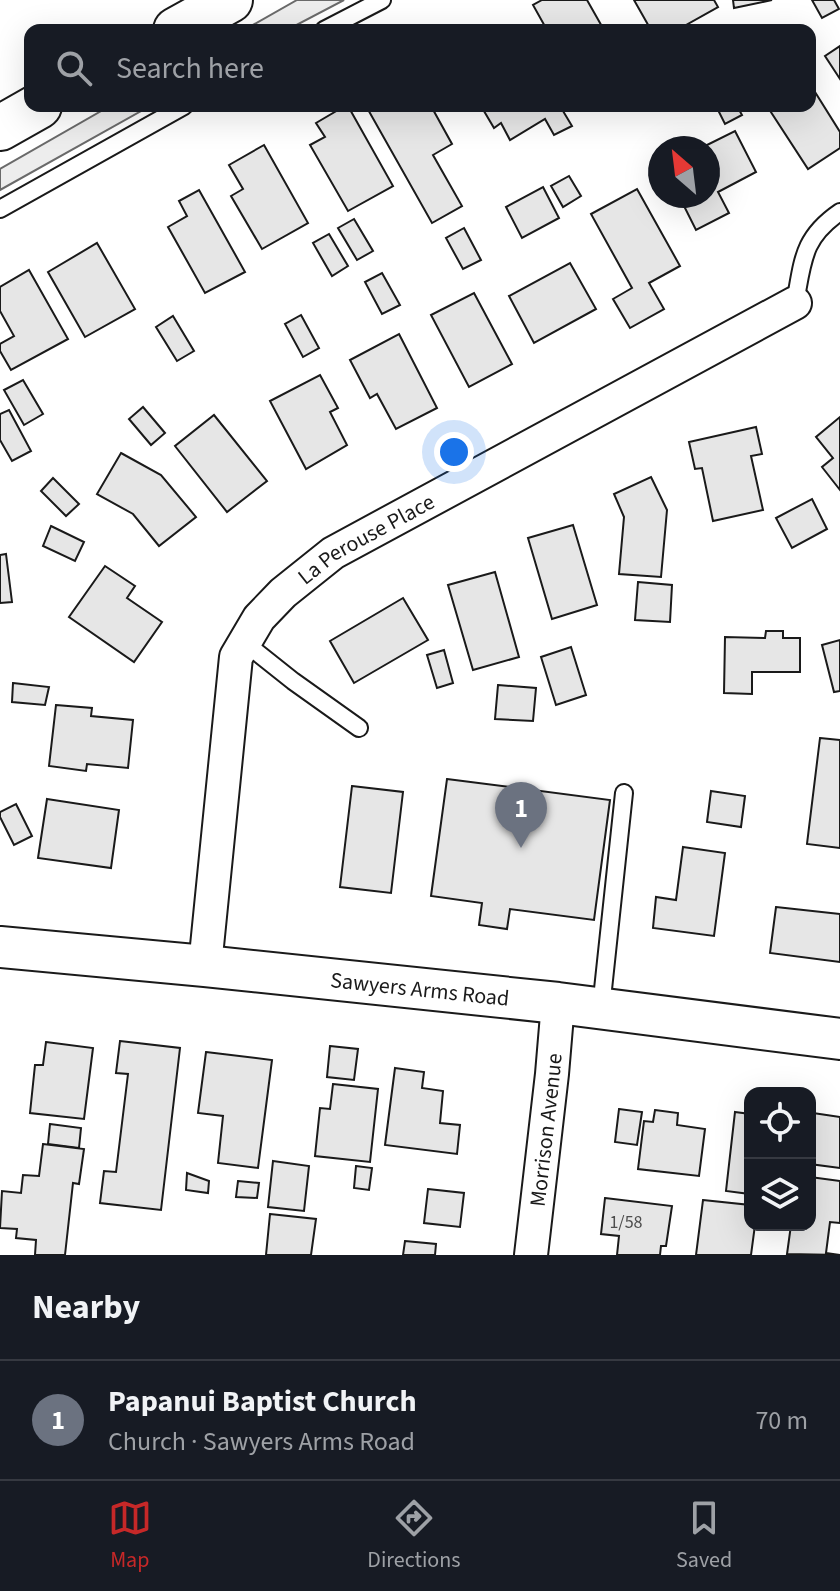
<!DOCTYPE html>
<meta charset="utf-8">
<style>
:root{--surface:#171b24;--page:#242831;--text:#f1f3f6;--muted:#9ea1a6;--line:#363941;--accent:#c62828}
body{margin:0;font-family:"Source Sans 3",sans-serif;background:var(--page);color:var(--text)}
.controls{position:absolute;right:24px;bottom:24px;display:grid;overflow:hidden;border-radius:16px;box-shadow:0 8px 32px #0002}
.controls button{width:72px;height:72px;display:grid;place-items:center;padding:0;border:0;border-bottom:2px solid var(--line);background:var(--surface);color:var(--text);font:40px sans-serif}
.compass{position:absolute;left:648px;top:136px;width:72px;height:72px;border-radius:50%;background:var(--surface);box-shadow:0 8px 32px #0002;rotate:332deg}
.you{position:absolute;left:454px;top:452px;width:28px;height:28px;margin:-20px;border:6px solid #fff;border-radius:50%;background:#1a73e8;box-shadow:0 0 0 12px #1a73e833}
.badge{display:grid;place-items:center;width:52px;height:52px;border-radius:50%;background:var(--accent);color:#fff;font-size:26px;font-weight:700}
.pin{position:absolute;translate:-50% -66px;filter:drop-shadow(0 2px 4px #0008)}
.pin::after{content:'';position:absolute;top:42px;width:28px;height:24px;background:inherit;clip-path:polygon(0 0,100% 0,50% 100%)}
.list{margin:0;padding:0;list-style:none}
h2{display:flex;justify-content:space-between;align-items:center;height:104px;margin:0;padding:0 32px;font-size:34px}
h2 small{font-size:26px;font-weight:400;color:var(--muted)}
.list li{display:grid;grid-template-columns:52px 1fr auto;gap:24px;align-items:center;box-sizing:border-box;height:120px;padding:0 32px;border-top:2px solid var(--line)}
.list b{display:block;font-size:30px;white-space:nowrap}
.list p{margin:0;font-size:26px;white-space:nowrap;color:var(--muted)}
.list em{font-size:26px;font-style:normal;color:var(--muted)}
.icon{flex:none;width:44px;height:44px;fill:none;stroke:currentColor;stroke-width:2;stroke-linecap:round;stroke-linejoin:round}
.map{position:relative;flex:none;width:840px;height:1255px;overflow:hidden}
.search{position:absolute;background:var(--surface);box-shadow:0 8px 32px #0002;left:24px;right:24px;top:24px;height:88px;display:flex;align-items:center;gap:20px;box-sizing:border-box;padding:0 28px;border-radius:16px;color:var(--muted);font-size:30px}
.sheet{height:224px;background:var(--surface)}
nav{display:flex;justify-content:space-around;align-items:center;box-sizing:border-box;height:112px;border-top:2px solid var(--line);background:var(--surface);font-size:22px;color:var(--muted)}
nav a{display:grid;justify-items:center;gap:4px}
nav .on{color:var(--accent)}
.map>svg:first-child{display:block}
.built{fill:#ededed;stroke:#6a6a6a;stroke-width:2}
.building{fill:#e6e6e6;stroke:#1a1a1a;stroke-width:2}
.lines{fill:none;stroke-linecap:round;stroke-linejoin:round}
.service-casing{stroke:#1a1a1a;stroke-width:20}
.minor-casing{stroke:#1a1a1a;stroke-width:36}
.tertiary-casing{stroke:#1a1a1a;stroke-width:44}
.primary-casing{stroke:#1a1a1a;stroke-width:48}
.service{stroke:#fff;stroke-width:16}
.minor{stroke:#fff;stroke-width:32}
.tertiary{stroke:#fff;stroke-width:40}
.primary{stroke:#fff;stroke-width:44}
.labels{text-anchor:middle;stroke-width:6;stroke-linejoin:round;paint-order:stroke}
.number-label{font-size:18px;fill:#4d4d4d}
.street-label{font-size:22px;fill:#1a1a1a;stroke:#fff}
</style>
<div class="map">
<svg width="840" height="1255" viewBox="0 0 840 1255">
<rect width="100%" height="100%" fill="#fff"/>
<g class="built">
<polygon points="297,0 344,0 287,30 244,30"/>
<polygon points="110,106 150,106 0,190 0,169"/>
</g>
<g class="building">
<polygon points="542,0 587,0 604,30 547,30 533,5"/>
<polygon points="634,0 714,0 718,7 677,30 651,30"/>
<polygon points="733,0 772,0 734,8"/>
<polygon points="812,0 834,0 839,9 822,18"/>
<polygon points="840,46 840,79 825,56"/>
<polygon points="810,84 840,132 840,148 808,169 767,106 810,106"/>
<polygon points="345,106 348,106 393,186 348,211 310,145 325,137 316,123"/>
<polygon points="366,106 431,106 452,144 433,155 462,206 432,223"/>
<polygon points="481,106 560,106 572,126 554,135 545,119 510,140 501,123 494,128"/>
<polygon points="716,106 737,106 742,115 725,124"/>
<polygon points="735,131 756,172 718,192 729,213 696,230 679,196 708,196 708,148 701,148"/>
<polygon points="264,145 308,223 262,249 231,196 243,189 229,165"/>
<polygon points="569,176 581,196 563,207 551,186"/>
<polygon points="543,187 559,218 522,238 506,207"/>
<polygon points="637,189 680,266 649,283 664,309 630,328 613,299 632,288 591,214"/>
<polygon points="199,190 245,272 205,293 168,227 187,216 179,201"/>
<polygon points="354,219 373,251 357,260 338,228"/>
<polygon points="464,228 481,260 463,269 446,238"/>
<polygon points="329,234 348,266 332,276 313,243"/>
<polygon points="97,243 135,309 85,337 48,272"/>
<polygon points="570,263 596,309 534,343 509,296"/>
<polygon points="29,270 68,339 11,370 0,351 0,344 14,336 0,311 0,287"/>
<polygon points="382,273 400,305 382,314 365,282"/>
<polygon points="474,293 512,364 469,387 431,315"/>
<polygon points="301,315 319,348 303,357 285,324"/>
<polygon points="173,316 194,351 177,361 156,327"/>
<polygon points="399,334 437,408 396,429 377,394 370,398 350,360"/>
<polygon points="320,375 338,408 330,412 347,445 306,469 270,401"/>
<polygon points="23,380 43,414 24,425 4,390"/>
<polygon points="143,407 165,433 151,445 129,419"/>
<polygon points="9,410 31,451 12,461 0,440 0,414"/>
<polygon points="214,415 267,481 227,512 175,446"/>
<polygon points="840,417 840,490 822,467 833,458 816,437"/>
<polygon points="756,427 762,454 751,456 763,510 713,521 702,468 695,469 689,442"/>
<polygon points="121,453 161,475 196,517 159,546 133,514 97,494"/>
<polygon points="651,477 667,510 661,577 619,574 624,517 614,494"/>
<polygon points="53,478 79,504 66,516 41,491"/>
<polygon points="812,499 827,529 792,548 776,518"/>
<polygon points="573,525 597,605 552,619 528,538"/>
<polygon points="51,526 84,542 75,561 43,546"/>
<polygon points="6,554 12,602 0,603 0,555"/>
<polygon points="105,566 135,586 127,598 162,622 134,662 69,617"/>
<polygon points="495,572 519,657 473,670 448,585"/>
<polygon points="638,582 672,585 670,622 635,620"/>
<polygon points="403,598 428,640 354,683 330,641"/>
<polygon points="766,631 783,631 783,638 800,638 800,672 752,672 752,694 724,693 725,637 765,638"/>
<polygon points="840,640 840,691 834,692 822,645"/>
<polygon points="571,647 586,695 556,705 541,657"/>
<polygon points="444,650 453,683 437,688 427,655"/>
<polygon points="13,683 49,687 45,705 12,702"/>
<polygon points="498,685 536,688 533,721 495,719"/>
<polygon points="56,705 92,708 91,716 133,720 128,768 87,764 86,771 49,766"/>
<polygon points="820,738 840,740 840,848 807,844"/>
<polygon points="447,779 610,800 594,920 510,909 507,929 479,925 482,903 431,896"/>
<polygon points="352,786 403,792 391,893 340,887"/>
<polygon points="711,791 745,796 741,827 707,822"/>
<polygon points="47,799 119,810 111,868 38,858"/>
<polygon points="16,804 32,836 14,845 0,817 0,812"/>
<polygon points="683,847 725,853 714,936 653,928 656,897 676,900"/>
<polygon points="776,907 840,914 840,962 770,953"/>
<polygon points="120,1041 180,1048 161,1210 100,1203 104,1171 116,1172 128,1074 116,1073"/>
<polygon points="46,1042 93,1048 84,1119 30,1113 35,1065 43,1065"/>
<polygon points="330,1046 358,1049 354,1080 327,1077"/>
<polygon points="206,1052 272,1060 258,1168 218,1163 223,1116 198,1113"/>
<polygon points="395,1068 424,1072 422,1088 443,1091 440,1123 460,1125 457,1154 385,1145"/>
<polygon points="333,1084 378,1089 370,1162 315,1156 320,1108 330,1109"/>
<polygon points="619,1109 642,1112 637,1145 615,1142"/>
<polygon points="655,1110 678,1113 677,1125 705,1129 699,1176 638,1169 644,1121 653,1122"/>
<polygon points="735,1112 750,1114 750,1194 726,1191"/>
<polygon points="813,1113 840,1117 840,1168 810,1164 810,1135"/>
<polygon points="50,1124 81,1128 79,1148 48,1144"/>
<polygon points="43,1144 84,1149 79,1184 73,1183 65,1255 35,1255 36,1240 16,1238 17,1229 0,1228 2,1191 21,1193 23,1175 39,1176"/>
<polygon points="273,1161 309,1166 304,1211 268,1207"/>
<polygon points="356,1166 372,1168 369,1190 354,1188"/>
<polygon points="187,1173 209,1181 208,1193 186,1190"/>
<polygon points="810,1177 840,1181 840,1223 830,1222 826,1253 840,1255 787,1254 791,1225 810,1225"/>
<polygon points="238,1181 259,1183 257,1198 236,1197"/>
<polygon points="428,1189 464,1193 460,1227 424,1223"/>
<polygon points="605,1198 672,1206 666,1246 661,1246 660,1255 617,1255 619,1236 601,1234"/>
<polygon points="703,1200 750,1205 750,1225 755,1225 751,1255 696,1255"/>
<polygon points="270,1214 316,1219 311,1255 266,1255"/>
<polygon points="405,1241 436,1244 435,1255 403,1255"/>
</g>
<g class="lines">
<defs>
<g id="service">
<polyline points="324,30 382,0"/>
<polyline points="0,209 184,106"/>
<path d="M795,303C803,261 802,238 840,212"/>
<polyline points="244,642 293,681 359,728"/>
<polyline points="601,1008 624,793"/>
</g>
<g id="minor">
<path id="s1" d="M205,966L236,657L259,618L283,593L333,553L795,303"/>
<path id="s2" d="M531,1255L552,1074L558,1003"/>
</g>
<g id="tertiary">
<path id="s3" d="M0,947L205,966L558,1003L840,1039"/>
</g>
<g id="primary">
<polyline points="176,30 230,0"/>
<polyline points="0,128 39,106"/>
</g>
</defs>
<use href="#service" class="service-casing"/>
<use href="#minor" class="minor-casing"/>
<use href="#tertiary" class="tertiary-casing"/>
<use href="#primary" class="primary-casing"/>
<use href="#service" class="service"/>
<use href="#minor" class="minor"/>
<use href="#tertiary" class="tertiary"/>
<use href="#primary" class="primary"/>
</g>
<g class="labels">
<g class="number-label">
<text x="626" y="1228">1/58</text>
</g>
<g class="street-label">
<text dy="8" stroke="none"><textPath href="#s1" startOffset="490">La Perouse Place</textPath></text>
<text dy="8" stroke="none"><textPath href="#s3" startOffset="422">Sawyers Arms Road</textPath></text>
<text dy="8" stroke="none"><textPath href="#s2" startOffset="126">Morrison Avenue</textPath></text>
</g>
</g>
</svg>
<div class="controls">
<button><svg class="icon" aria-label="locate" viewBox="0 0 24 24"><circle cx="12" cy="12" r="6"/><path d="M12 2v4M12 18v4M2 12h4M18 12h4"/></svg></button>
<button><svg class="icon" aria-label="layers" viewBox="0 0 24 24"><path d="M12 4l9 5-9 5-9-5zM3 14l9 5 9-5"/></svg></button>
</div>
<svg class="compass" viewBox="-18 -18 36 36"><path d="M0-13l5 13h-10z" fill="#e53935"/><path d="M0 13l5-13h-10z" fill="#9ea1a6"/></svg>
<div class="you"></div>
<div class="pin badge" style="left:521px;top:848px;background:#6b7280">1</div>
<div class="search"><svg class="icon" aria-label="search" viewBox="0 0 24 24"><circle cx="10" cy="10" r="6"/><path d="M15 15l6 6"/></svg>Search here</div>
</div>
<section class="sheet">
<h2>Nearby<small></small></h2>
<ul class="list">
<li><span class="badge" style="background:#6b7280">1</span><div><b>Papanui Baptist Church</b><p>Church · Sawyers Arms Road</p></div><em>70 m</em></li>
</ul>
</section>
<nav>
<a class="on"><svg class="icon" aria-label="map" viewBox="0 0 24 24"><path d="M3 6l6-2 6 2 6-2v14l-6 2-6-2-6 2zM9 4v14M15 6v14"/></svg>Map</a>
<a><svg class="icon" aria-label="directions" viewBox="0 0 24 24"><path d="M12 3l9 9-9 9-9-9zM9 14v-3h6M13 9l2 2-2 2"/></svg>Directions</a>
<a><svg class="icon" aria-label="saved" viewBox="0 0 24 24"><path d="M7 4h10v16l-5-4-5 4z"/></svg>Saved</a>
</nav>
